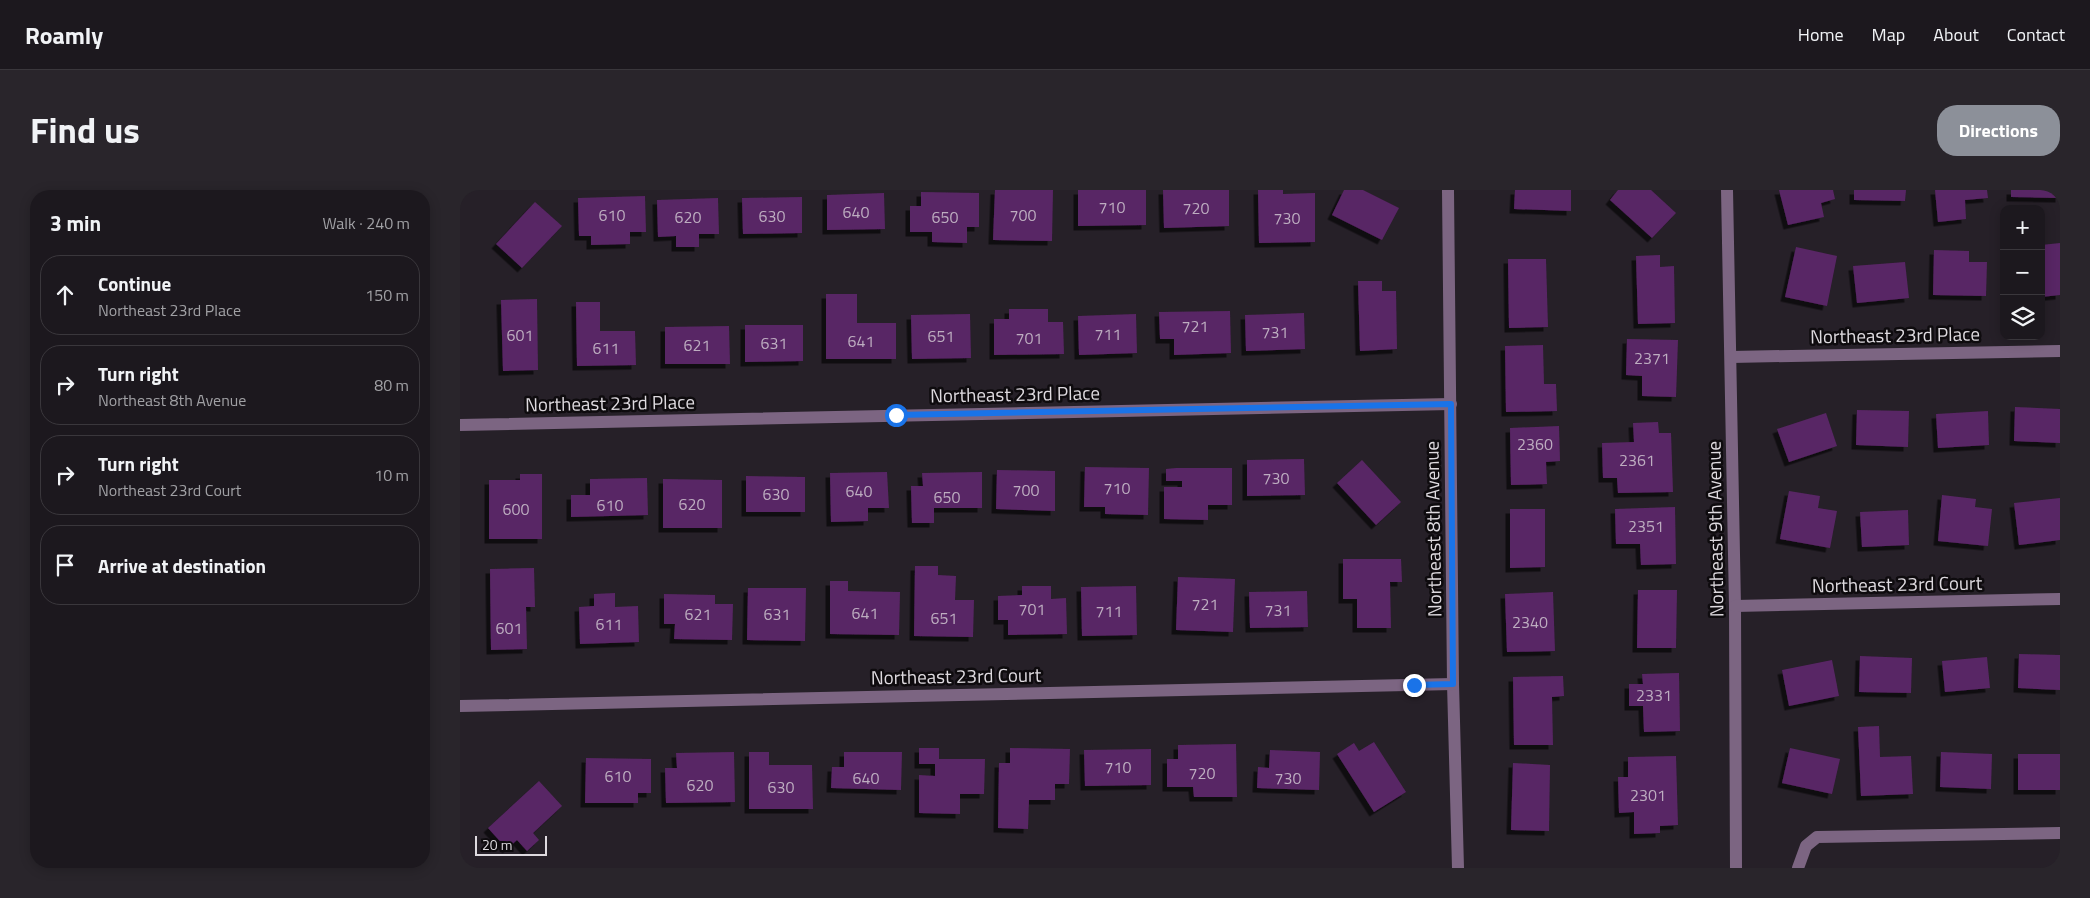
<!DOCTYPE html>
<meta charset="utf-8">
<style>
:root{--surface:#1c181e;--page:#29252b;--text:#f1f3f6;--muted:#a0a0a4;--line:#3a373c;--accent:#8c9099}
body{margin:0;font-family:"Titillium Web",sans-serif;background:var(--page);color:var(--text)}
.controls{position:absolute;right:15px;top:15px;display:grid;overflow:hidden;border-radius:10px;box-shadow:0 2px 12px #0003}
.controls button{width:45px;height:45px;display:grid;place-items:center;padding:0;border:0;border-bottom:1px solid var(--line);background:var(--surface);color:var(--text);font:25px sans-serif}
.scale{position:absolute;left:15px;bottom:12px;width:72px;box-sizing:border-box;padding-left:5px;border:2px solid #dedadf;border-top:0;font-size:14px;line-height:18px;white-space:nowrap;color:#dedadf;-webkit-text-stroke:4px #0e0b0e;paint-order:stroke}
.stop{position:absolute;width:15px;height:15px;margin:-11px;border:4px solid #1a73e8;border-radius:50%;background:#fff}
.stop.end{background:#1a73e8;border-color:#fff;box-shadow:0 1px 5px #0008}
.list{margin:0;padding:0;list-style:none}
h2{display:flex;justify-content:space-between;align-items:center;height:65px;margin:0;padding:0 20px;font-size:21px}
h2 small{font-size:16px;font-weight:400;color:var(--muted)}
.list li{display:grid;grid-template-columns:32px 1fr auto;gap:15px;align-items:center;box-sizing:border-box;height:80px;margin:0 10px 10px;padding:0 10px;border:1px solid var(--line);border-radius:20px}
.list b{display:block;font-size:19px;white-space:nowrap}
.list p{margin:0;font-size:16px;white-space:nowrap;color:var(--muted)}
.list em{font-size:16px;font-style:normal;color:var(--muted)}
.icon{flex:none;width:28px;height:28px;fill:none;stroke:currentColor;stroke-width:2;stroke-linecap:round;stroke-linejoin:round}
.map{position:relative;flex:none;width:1600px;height:678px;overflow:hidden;border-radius:20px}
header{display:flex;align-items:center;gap:30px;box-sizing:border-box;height:70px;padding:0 25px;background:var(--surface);border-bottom:1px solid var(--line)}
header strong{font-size:24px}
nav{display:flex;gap:28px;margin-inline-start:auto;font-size:18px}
.intro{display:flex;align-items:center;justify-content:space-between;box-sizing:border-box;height:120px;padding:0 30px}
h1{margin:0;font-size:35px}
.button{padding:12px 22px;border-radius:20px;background:var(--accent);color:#fff;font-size:18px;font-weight:700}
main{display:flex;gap:30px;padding:0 30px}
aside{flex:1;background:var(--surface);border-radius:20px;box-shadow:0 2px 12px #0003}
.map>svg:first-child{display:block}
.building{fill:#592565;filter:url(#shadow)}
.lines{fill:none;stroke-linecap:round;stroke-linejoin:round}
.minor{stroke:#7c6582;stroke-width:12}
.route{stroke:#1a73e8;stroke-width:6}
.labels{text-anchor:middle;stroke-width:5;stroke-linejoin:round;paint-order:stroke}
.number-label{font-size:16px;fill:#bdadc0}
.street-label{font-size:19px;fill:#dedadf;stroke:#0e0b0e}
</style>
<header>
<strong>Roamly</strong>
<nav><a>Home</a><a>Map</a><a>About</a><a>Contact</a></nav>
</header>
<div class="intro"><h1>Find us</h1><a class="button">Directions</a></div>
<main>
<aside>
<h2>3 min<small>Walk · 240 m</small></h2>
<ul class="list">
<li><svg class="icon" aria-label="ahead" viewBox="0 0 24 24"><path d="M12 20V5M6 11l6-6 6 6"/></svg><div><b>Continue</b><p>Northeast 23rd Place</p></div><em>150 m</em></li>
<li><svg class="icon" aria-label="right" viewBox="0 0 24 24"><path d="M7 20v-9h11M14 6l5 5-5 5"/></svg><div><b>Turn right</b><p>Northeast 8th Avenue</p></div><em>80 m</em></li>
<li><svg class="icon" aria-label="right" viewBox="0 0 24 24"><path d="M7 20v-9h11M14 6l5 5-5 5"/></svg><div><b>Turn right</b><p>Northeast 23rd Court</p></div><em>10 m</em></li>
<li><svg class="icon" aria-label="arrive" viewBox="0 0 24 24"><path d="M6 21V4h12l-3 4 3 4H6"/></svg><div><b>Arrive at destination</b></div></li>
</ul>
</aside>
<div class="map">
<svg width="1600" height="678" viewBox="0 0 1600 678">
<defs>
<filter id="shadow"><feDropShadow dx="-4.5" dy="4.5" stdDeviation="0" flood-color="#0009"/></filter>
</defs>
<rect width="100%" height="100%" fill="#262028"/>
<g class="building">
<polygon points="535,0 593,0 592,51 533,50"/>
<polygon points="618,0 686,0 686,35 618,36"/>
<polygon points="703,0 769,0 769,36 704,38"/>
<polygon points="798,0 823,0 823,4 855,3 855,52 799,53"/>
<polygon points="884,0 903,0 939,18 922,50 872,25"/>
<polygon points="1055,0 1111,0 1111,21 1054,19"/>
<polygon points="1158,0 1191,0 1216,23 1192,48 1150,10"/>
<polygon points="1319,0 1373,0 1375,9 1361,13 1364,27 1328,35"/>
<polygon points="1394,0 1446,0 1445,11 1394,10"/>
<polygon points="1475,0 1527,0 1528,8 1505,10 1506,29 1478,32"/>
<polygon points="1551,0 1600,0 1600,8 1551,7"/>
<polygon points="461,2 519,3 519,37 507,37 507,53 472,52 472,42 450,42 450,16 461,16"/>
<polygon points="424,3 425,39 367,40 367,5"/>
<polygon points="185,6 186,42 170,42 170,54 131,55 131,46 119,46 118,8"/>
<polygon points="342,7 342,43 283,44 282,8"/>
<polygon points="258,8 259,44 239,44 239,57 216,57 216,46 198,47 197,10"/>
<polygon points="75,12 102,36 62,78 36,54"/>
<polygon points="1600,53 1600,105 1581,107 1581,55"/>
<polygon points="1336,57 1377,66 1367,116 1325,107"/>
<polygon points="1474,60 1509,61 1509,72 1527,72 1526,106 1473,105"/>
<polygon points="1200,65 1200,77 1214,76 1215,133 1178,134 1176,66"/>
<polygon points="1048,69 1086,69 1088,137 1049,138"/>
<polygon points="1445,72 1449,108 1397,113 1393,76"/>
<polygon points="898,91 922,91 922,101 936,101 937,159 900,161"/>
<polygon points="366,104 397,104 397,133 436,133 436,169 366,169"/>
<polygon points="77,109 78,180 43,181 41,110"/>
<polygon points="116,112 140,112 140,141 175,141 176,175 117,176"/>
<polygon points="549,119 588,119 588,132 603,132 604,164 534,165 534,129 549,129"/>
<polygon points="770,121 771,163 714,165 714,149 700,149 699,122"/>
<polygon points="844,123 845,159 786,161 785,125"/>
<polygon points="510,124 511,168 452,169 451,125"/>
<polygon points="676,124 677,163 619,165 618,126"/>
<polygon points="285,135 343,135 343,171 285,172"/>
<polygon points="269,136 270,174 205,174 205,137"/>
<polygon points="1167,149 1218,150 1216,207 1182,206 1182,186 1166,185"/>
<polygon points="1083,155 1084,194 1096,194 1097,221 1046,222 1045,156"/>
<polygon points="1555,217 1600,219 1600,253 1554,251"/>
<polygon points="1397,220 1449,221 1448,257 1396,255"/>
<polygon points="1528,221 1529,255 1478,258 1476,224"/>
<polygon points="1366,223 1377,256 1329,272 1317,239"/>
<polygon points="1198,232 1199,243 1211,243 1213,302 1158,303 1157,288 1143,288 1142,253 1174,252 1173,233"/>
<polygon points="1099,236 1100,271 1086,272 1087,294 1051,295 1050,238"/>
<polygon points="844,269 845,305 787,306 787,270"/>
<polygon points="902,270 941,312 916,335 877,293"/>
<polygon points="625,277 689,278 688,325 645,324 645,317 624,317"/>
<polygon points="716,278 772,278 772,315 748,315 748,330 704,329 704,297 722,297 722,291 706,291 706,279"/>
<polygon points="537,280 595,281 595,321 536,319"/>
<polygon points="427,282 429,318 408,318 408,331 371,332 370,283"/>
<polygon points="522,282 522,318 474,318 474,333 452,333 451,296 463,296 462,283"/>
<polygon points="60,284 82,284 82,349 29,349 29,290 60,290"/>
<polygon points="286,286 345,287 345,322 286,322"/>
<polygon points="187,288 188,325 111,327 111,305 130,305 130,289"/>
<polygon points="203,289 262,290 262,338 203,338"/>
<polygon points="1329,301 1360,306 1358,318 1377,321 1370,358 1320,349"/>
<polygon points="1482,305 1516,309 1515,317 1532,319 1528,356 1478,351"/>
<polygon points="1600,308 1600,350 1559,355 1554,313"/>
<polygon points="1215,317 1216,374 1181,375 1180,354 1156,354 1155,319"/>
<polygon points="1050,319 1085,319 1085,377 1050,378"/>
<polygon points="1448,320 1449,355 1402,357 1400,322"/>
<polygon points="883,369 941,369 942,392 930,392 931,438 897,438 897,409 883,409"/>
<polygon points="455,376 478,376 478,385 496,386 495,410 514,410 513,447 454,446"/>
<polygon points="74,378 75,417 66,417 67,459 31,460 30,379"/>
<polygon points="718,387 775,389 773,442 716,440"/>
<polygon points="370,391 388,391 388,401 440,402 439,445 370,444"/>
<polygon points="562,396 591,396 591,409 606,408 607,444 548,445 548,430 538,430 538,406 562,405"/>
<polygon points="676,396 677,445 622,446 621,397"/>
<polygon points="288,398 346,398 345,451 287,450"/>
<polygon points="1178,400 1217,400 1216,458 1177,458"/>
<polygon points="847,401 848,437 790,438 789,402"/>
<polygon points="1093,402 1095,461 1047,462 1045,404"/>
<polygon points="155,403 155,417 178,416 179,452 120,454 119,417 134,416 134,404"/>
<polygon points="204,404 255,405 255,414 273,414 272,450 214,449 215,434 204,434"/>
<polygon points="1559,464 1600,465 1600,500 1558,498"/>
<polygon points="1400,466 1452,468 1451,503 1399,502"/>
<polygon points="1527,467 1530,498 1485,502 1482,471"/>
<polygon points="1372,470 1379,506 1329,516 1322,480"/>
<polygon points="1219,483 1220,541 1184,542 1183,516 1169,516 1169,494 1183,494 1182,484"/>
<polygon points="1103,486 1104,506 1092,507 1093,555 1054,555 1053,487"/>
<polygon points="1419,536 1420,567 1451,566 1453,604 1401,606 1398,537"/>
<polygon points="914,552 946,602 914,622 877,564 894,553 899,561"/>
<polygon points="776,554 777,607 734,607 733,597 707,597 707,569 718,569 718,555"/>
<polygon points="459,558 479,558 479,569 525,569 524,604 500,604 500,624 459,623 459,585 475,586 475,574 459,574"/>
<polygon points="550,558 610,559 609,594 595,594 595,610 569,610 568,639 538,638 539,573 550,573"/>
<polygon points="1330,558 1380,569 1372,604 1322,593"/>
<polygon points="691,559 691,595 625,596 624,560"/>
<polygon points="810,560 860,562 859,600 797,598 798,577 809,578"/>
<polygon points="274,562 275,612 206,613 205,578 217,578 216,563"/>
<polygon points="289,562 309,562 309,575 352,575 353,619 289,619"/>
<polygon points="384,562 442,562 441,600 371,598 372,577 384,577"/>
<polygon points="1481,562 1532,564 1531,599 1480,597"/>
<rect x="1558" y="564" width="42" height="36"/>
<polygon points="1216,566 1218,635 1200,636 1200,643 1174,644 1174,622 1159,623 1158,587 1168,587 1168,567"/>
<polygon points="126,568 191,569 191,603 178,603 178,613 125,613"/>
<polygon points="1053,573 1090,575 1089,641 1051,640"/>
<polygon points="79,591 102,616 73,643 79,650 67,661 57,650 47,659 28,638"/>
</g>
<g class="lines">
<g class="minor">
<polyline points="988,0 993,494 998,678"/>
<polyline points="1267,0 1275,416 1276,678"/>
<polyline points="1271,167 1600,161"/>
<polyline points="0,235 991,214"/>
<polyline points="1275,416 1600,409"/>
<polyline points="0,516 993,494"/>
<polyline points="1338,678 1346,656 1357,647 1600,643"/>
</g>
</g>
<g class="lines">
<polyline class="route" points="436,225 991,214 993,494 954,495"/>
</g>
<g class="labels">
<g class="number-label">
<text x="652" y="23">710</text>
<text x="736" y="24">720</text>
<text x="396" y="28">640</text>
<text x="152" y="31">610</text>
<text x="563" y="31">700</text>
<text x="312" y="32">630</text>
<text x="228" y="33">620</text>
<text x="485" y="33">650</text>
<text x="827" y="34">730</text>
<text x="735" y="142">721</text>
<text x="815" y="148">731</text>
<text x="648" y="150">711</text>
<text x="60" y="151">601</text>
<text x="481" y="152">651</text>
<text x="569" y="154">701</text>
<text x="401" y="157">641</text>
<text x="314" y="159">631</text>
<text x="237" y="161">621</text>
<text x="146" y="164">611</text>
<text x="1192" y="174">2371</text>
<text x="1075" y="260">2360</text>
<text x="1177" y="276">2361</text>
<text x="816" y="294">730</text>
<text x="657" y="304">710</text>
<text x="566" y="306">700</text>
<text x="399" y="307">640</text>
<text x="316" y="310">630</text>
<text x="487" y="313">650</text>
<text x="232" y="320">620</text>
<text x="150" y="321">610</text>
<text x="56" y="325">600</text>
<text x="1186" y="342">2351</text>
<text x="745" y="420">721</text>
<text x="572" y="425">701</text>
<text x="818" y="426">731</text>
<text x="649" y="427">711</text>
<text x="405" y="429">641</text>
<text x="238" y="430">621</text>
<text x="317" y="430">631</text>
<text x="484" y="434">651</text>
<text x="1070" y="438">2340</text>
<text x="149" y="440">611</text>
<text x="49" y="444">601</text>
<text x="1194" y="511">2331</text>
<text x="658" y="583">710</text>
<text x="742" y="589">720</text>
<text x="158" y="592">610</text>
<text x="406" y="594">640</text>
<text x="828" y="594">730</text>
<text x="240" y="601">620</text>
<text x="321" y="603">630</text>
<text x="1188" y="611">2301</text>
</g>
<g class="street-label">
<text transform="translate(1435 145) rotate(-1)" y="7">Northeast 23rd Place</text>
<text transform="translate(555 204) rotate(-1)" y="7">Northeast 23rd Place</text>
<text transform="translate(150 213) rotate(-1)" y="7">Northeast 23rd Place</text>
<text transform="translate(973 339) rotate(-91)" y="7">Northeast 8th Avenue</text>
<text transform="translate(1255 339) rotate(-91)" y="7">Northeast 9th Avenue</text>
<text transform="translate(1437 394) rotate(-1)" y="7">Northeast 23rd Court</text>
<text transform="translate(496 486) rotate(-1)" y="7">Northeast 23rd Court</text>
</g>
</g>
</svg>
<div class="controls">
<button>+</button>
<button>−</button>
<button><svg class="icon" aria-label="layers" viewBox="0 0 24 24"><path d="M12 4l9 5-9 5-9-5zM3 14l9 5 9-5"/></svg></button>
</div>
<div class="scale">20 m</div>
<div class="stop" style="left:436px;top:225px"></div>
<div class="stop end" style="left:954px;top:495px"></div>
</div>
</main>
